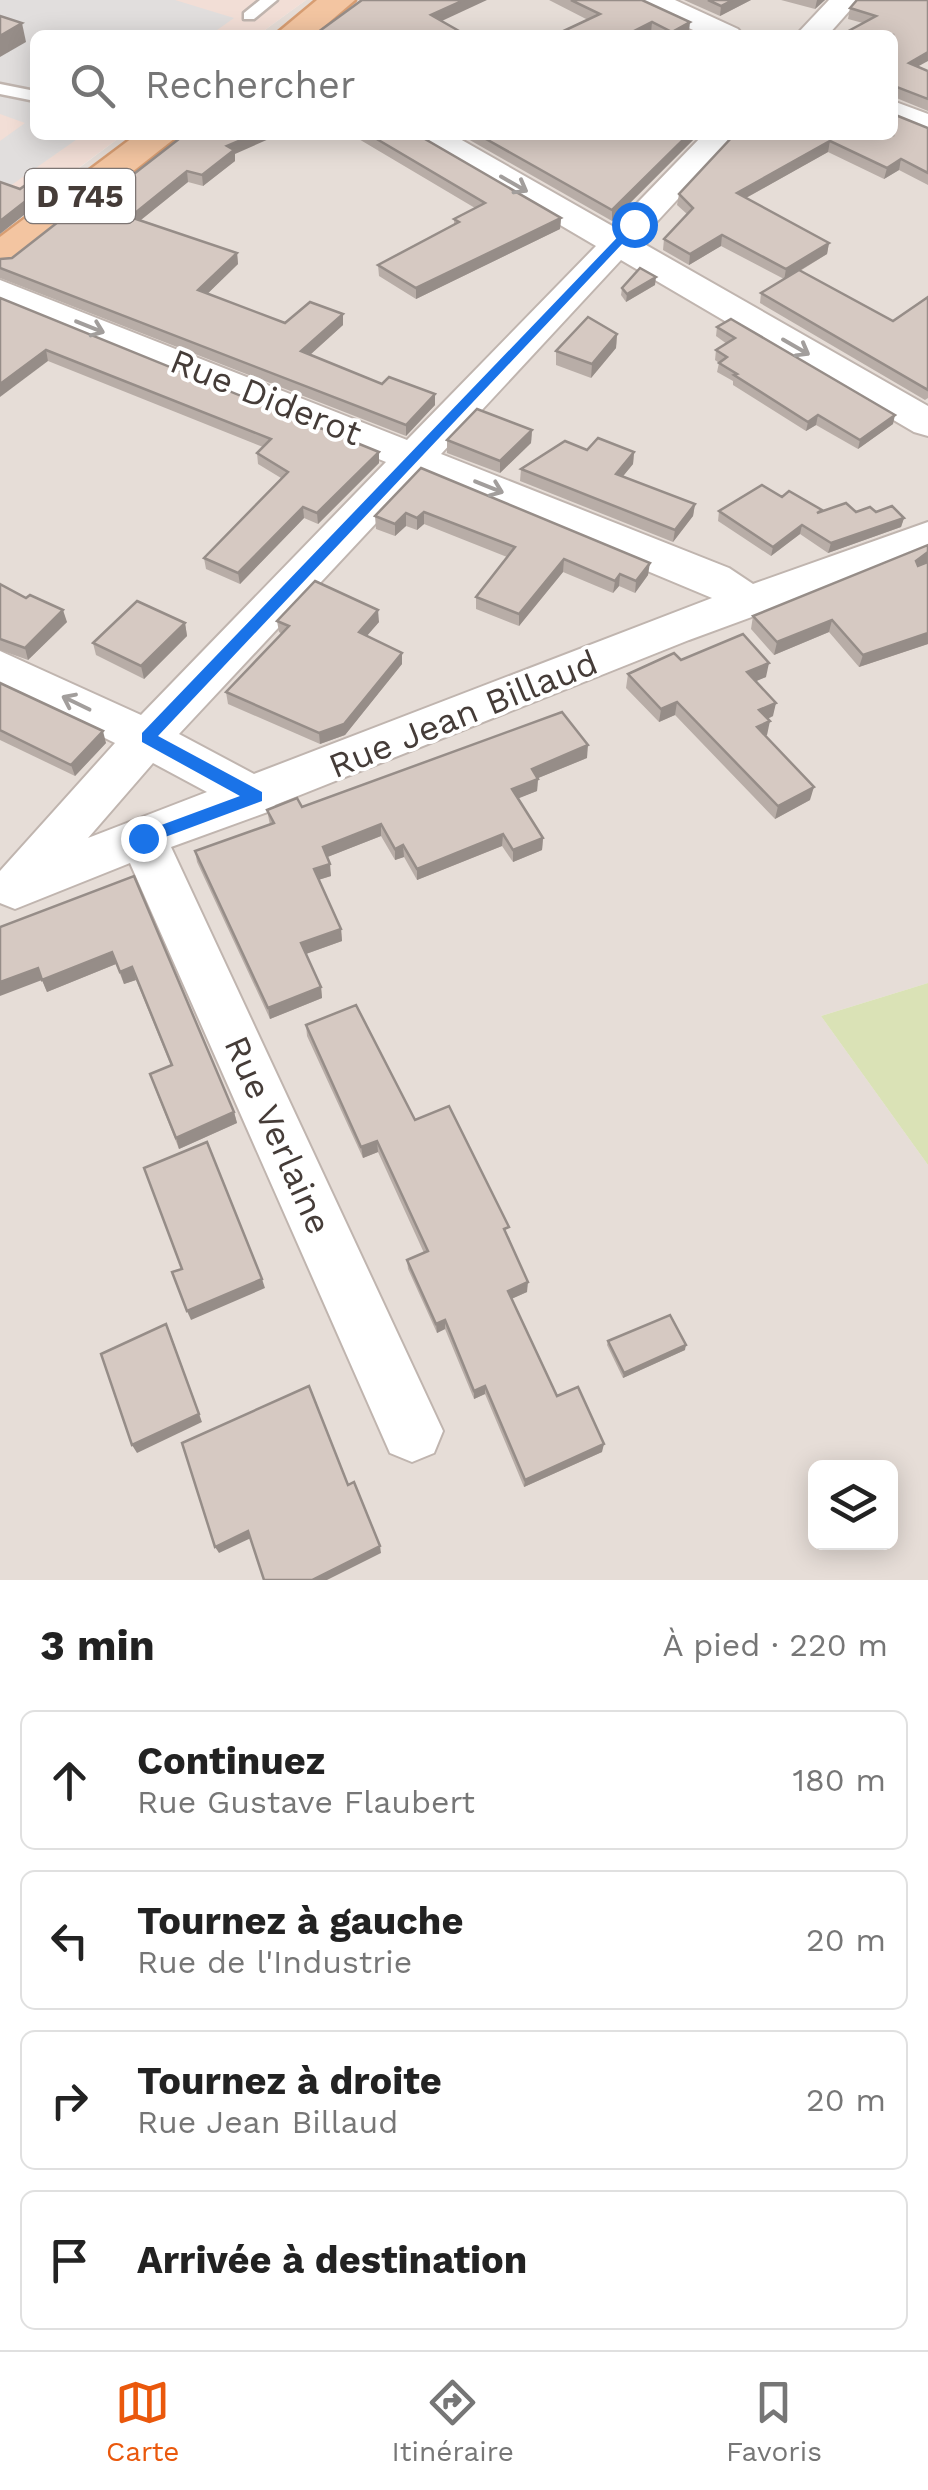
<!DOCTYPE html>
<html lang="fr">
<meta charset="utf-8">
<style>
:root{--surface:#fff;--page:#f6f6f6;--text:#222;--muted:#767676;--line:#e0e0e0;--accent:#ea580c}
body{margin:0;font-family:"Work Sans",sans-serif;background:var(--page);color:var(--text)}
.controls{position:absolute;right:30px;bottom:30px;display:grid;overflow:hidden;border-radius:15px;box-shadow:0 5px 25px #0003}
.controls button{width:90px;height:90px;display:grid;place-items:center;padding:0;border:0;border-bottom:2px solid var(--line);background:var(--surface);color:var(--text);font:50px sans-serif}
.stop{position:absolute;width:30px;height:30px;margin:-22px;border:8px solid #1a73e8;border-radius:50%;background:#fff}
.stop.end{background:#1a73e8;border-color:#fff;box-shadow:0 2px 10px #0008}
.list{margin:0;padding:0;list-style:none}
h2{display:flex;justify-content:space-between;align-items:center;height:130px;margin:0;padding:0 40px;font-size:42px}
h2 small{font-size:32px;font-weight:400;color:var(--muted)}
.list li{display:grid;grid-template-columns:65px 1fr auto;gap:30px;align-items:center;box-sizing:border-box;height:140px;margin:0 20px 20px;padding:0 20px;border:2px solid var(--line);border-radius:15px}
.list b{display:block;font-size:38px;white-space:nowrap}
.list p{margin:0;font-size:32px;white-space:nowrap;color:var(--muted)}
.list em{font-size:32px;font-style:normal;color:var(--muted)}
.icon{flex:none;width:55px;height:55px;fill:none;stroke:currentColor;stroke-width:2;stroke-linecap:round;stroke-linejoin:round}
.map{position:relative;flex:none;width:928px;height:1580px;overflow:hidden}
.search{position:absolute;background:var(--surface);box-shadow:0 5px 25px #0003;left:30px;right:30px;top:30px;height:110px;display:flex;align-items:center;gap:25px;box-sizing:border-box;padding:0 35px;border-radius:15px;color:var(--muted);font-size:38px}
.sheet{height:770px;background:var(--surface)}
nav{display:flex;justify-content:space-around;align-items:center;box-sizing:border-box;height:140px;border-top:2px solid var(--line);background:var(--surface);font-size:28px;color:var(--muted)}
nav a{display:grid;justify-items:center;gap:5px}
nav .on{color:var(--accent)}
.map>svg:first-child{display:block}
.residential{fill:#e6ddd7;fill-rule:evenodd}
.commercial{fill:#f2ded6}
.green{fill:#dae2b6}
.parking{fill:#e1dedd}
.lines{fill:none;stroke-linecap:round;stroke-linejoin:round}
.service-casing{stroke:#c0b5af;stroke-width:5}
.minor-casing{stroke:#c0b5af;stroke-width:4}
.primary-casing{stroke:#d79d72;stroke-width:5}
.service{fill:#fff;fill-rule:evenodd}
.minor{fill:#fff;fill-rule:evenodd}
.primary{fill:#f3c5a1;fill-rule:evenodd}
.wall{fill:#b8ada7}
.shaded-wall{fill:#968d88}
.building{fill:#d6c9c2;stroke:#968d88;stroke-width:2.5}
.oneway{stroke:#a29e9c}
.route{fill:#1a73e8}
.labels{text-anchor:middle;stroke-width:8;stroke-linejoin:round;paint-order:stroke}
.shield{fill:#fff;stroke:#7d7674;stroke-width:2.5}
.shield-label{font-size:32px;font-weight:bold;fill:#453c38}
.street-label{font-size:35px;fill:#453c38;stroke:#fff}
</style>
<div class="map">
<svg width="928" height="1580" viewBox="0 0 928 1580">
<rect width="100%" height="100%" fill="#f2ede8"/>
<path class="residential" d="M306,0H928V983L821,1016L928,1165V1580H0V192L39,198L123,135H893V35H258ZM816,1468H890V1542H816Z"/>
<polygon class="commercial" points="0,0 306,0 258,35 35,35 35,135 123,135 38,198 0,192"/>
<polygon class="green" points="928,983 928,1165 821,1016"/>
<polygon class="parking" points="0,0 175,0 234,18 210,35 35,35 35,135 83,135 10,186 0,183 0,141 25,123 0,114"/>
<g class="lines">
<defs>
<g id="service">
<polygon points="260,0 277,0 254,19 244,19 244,13"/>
<polygon points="0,84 35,91 35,101 0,94"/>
</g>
<g id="minor">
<polygon points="637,0 675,0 738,29 743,35 704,35 641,6"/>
<polygon points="829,0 859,0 828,35 796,35"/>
<polygon points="893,101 928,114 928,136 893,122"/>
<path d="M414,135H453L614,227L703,135H737L639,241L928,406V436L914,432L621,260L441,454L729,568L753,584L928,522V552L689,640L275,805L273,810L171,847L443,1431L434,1453L412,1462L390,1453L130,863L15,909L0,903V871L115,743L0,686V651L141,715L386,462L0,304V280L407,440L596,246L419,142ZM420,476L712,598L254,774L179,734ZM153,763L207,792L88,838Z"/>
</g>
<g id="primary">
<polygon points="317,0 355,0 314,35 275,35"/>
<polygon points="136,135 179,135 14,265 0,268 0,237"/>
</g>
</defs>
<use href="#service" class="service-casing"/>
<use href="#minor" class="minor-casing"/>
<use href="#primary" class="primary-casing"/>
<use href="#service" class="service"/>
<use href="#minor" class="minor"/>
<use href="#primary" class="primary"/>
</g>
<g class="wall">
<polygon points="549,0 642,0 689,32 684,35 656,35 651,33 647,35 555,35 588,20"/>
<polygon points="684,0 751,0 720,16"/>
<polygon points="781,0 825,0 815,9"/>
<polygon points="928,0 918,67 928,71 928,111 894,97 863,23 848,19 850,8"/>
<polygon points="928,128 928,185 899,170 884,179 828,152 746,198 829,243 827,254 800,271 893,321 928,297 928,398 925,400 760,303 761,293 784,279 721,246 689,265 663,250 664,239 687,214 677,205 679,194 734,135"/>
<polygon points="352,135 418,135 561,218 560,229 416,299 379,276 378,265 454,225 454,219 475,208"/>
<polygon points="461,135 698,135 612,221"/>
<polygon points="235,154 235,161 203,186 188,182 141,220 237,253 238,264 207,294 285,323 343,314 343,325 310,355 435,405 406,436 0,278 0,259 12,258 90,208"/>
<polygon points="655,285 626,302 621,295 622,288"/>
<polygon points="0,298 379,463 318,524 304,518 240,584 206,569 204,558 281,478 258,464 257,453 263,447 48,361"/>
<polygon points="717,327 893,424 858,449 816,425 806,431 733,385 733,381 717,372 719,363 715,360 716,350 727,344 716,336"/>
<polygon points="617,334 616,348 591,378 556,365 556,351"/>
<polygon points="532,430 531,443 500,473 447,453 447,440"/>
<polygon points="587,450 634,452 633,464 623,476 695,504 693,516 673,542 520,481 521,469"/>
<polygon points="421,468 648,575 635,593 619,586 613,593 563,572 519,626 476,609 476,597 507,557 424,524 417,530 406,526 395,536 376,529 375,516"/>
<polygon points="719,511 876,512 904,518 901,527 828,553 800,534 771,556 718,521"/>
<polygon points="928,562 928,644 859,667 829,632 774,655 751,629 753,616"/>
<polygon points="0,584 67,622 28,660 0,650"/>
<polygon points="277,621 379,622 366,636 402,664 345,735 320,744 228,704 226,692 282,634 279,632"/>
<polygon points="185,623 187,636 144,679 96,655 93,643"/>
<polygon points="681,660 766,677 756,681 773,716 768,719 767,735 765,736 810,800 775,819 675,715 659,722 626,688 628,674"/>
<polygon points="0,683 106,743 75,776 0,740"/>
<polygon points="587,758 538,778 537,791 518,798 543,838 542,850 513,862 502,846 417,880 404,857 395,860 381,836 327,857 331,876 318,880 341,929 342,941 306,954 321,987 322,998 270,1019 197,862 195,851 270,825 267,810 302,807"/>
<polygon points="134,876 234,1112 237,1123 179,1149 154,1086 171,1066 136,980 124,984 116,964 47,992 42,980"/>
<polygon points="306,1025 415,1120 509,1237 527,1292 511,1299 557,1396 602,1452 524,1487 485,1394 474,1399 445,1329 437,1333 408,1269 407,1260 424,1253 378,1152 363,1158 307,1036"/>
<polygon points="608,1341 685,1350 623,1378 607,1345"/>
</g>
<g class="shaded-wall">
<polygon points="464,0 487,0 431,26 431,15"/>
<polygon points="733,0 751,0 720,16 721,6"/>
<polygon points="817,0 825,0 815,9"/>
<polygon points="652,22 651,33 647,35 626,35"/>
<polygon points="690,22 689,32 684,35 671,35 672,32"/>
<polygon points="22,23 26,42 0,57 0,36"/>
<polygon points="928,52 928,61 906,73 909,63"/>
<polygon points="253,135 278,135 235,154 235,161 203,186 202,175 227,146"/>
<polygon points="688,135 698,135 612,221 612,210"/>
<polygon points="830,141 828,152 735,204 737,193"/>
<polygon points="901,159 899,170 884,179 887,168"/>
<polygon points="187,171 188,182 132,227 130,217"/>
<polygon points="41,189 43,200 0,234 0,221"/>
<polygon points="561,218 560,229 416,299 416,288"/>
<polygon points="722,235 721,246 689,265 690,254"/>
<polygon points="829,243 827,254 784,280 786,269"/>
<polygon points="237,253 238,264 200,301 198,290"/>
<polygon points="656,277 655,285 626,302 627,294"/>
<polygon points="343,314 343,325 302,362 301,351"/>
<polygon points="617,334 616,348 591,378 592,364"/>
<polygon points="46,350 48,361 0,397 0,384"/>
<polygon points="435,394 435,405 406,436 406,425"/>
<polygon points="818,415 816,425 806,431 808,422"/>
<polygon points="895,415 893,424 858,449 860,440"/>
<polygon points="532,430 531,443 500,473 500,461"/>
<polygon points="379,452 379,463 318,524 317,513"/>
<polygon points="634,452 633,464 615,486 616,474"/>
<polygon points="695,504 693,516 673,542 675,530"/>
<polygon points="303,507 304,518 240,584 238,573"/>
<polygon points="424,512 424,524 417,530 417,518"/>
<polygon points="406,513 406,526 395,536 395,524"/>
<polygon points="904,518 901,527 828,553 831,543"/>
<polygon points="802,525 800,534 771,556 773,547"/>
<polygon points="928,552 928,562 912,574 916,561"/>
<polygon points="564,559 563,572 519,626 519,614"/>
<polygon points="650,563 648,575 635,593 636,581"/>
<polygon points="620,574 619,586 613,593 615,581"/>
<polygon points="63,610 67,622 28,660 25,648"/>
<polygon points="378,610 379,622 360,644 359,632"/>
<polygon points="832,620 829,632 774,655 777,642"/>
<polygon points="185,623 187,636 144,679 141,666"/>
<polygon points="928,633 928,644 859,667 863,655"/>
<polygon points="402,653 402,664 345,735 320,744 319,733"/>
<polygon points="769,663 766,677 745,686 747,672"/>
<polygon points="677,702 675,715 659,722 661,709"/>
<polygon points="776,703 773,716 756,724 759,710"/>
<polygon points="770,721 767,735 754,740 757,727"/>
<polygon points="103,731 106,743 75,776 71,765"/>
<polygon points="588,745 587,758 531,781 532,769"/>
<polygon points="538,779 537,791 512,801 512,789"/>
<polygon points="814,787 810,800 775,819 778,806"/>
<polygon points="381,824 381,836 325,858 323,847"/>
<polygon points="503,834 502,846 417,880 417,869"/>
<polygon points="543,838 542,850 513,862 513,850"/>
<polygon points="403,845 404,857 395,860 395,849"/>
<polygon points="330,864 331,876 315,881 314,869"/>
<polygon points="341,929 342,941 303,955 301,943"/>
<polygon points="112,952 116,964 47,992 42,980 0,996 0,982 38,968"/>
<polygon points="132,967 136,980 124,984 120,972"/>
<polygon points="321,987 322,998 270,1019 268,1008"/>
<polygon points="234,1112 237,1123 179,1149 176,1138"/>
<polygon points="377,1141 378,1152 363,1158 361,1147"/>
<polygon points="262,1279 265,1288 191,1320 187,1311"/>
<polygon points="528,1282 527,1292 507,1301 508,1291"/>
<polygon points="445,1320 445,1329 437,1333 436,1324"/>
<polygon points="170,1333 202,1422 137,1453 132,1445"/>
<polygon points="686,1345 685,1350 623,1378 624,1373"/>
<polygon points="485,1386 485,1394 474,1399 474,1391"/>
<polygon points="604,1444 602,1452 524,1487 525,1480"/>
<polygon points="248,1531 251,1538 219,1553 215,1547"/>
<polygon points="380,1546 381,1553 327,1580 312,1580"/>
</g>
<g class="building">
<polygon points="362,0 464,0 431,15 466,35 314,35"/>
<polygon points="571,0 642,0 690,22 672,32 652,22 626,35 555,35 600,14"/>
<polygon points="708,0 733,0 721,6"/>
<polygon points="857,0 928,0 928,52 909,63 928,71 928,99 897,87 893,89 893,35 841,35 876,16 850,8"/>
<polygon points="0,16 22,23 0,36"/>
<polygon points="893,114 928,128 928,173 901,159 887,168 830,141 737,193 829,243 786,269 722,235 690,254 664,239 693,208 679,194 734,135 893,135"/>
<polygon points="184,135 253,135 227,146 234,150 202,175 187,171 130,217 237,253 198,290 285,323 310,302 343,314 301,351 382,384 389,377 435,394 406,425 0,268 0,259 12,258 81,204 90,208"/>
<polygon points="370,135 418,135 561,218 416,288 378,265 459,222 454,219 485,203"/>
<polygon points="479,135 688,135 612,210"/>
<polygon points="0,182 20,189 27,184 41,189 0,221"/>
<polygon points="640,268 656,277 627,294 622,288"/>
<polygon points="799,270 893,321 928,297 928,390 761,293"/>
<polygon points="0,298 379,452 317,513 303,507 238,573 204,558 288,472 257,453 271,439 46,350 0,384"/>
<polygon points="588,317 617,334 592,364 556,351"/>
<polygon points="731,319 895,415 860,440 818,415 808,422 734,375 737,374 719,363 727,357 716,350 735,338 717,327"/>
<polygon points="477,409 532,430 500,461 447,440"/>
<polygon points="598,438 634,452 616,474 695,504 675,530 521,469 565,441 587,450"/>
<polygon points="421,468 650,563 636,581 620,574 615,581 564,559 519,614 476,597 515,547 424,512 417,518 406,513 395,524 375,516"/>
<polygon points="762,485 782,497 789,491 822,510 817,513 846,503 856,512 870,507 876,512 892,506 904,518 831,543 802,525 773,547 719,511"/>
<polygon points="928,545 928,552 916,561 918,566 928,562 928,633 863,655 832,620 777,642 753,616"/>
<polygon points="315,581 378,610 359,632 402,653 344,724 319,733 226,692 289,626 277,621"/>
<polygon points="0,584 26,598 30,595 63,610 25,648 0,639"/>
<polygon points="137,601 185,623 141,666 93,643"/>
<polygon points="743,634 769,663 747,672 776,703 759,710 770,721 757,727 814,787 778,806 677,702 661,709 628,674 674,653 681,660"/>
<polygon points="0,683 103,731 71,765 0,730"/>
<polygon points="562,712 588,745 532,769 538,779 512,789 543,838 513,850 503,834 417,869 403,845 395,849 381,824 323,847 330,864 314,869 341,929 301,943 321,987 268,1008 195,851 274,823 267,810 297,798 302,807"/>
<polygon points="134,876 234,1112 176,1138 150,1074 172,1065 132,967 120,972 112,952 42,980 38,968 0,982 0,927"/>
<polygon points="356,1005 415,1120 449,1106 509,1227 504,1229 528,1282 508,1291 557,1396 578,1387 604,1444 525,1480 485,1386 474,1391 445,1320 436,1324 407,1260 428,1251 377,1141 361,1147 306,1025"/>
<polygon points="207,1142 262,1279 187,1311 172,1272 182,1269 144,1168"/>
<polygon points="670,1315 686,1345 624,1373 608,1341"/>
<polygon points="166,1324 199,1414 132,1445 101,1354"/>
<polygon points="309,1386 348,1485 354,1482 380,1546 312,1580 264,1580 248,1531 215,1547 182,1443"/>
</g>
<defs><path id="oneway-shaft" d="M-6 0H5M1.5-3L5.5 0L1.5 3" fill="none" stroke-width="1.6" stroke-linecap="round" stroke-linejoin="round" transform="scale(2.5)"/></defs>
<g class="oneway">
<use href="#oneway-shaft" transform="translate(514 184) rotate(30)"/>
<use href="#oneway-shaft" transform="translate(90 327) rotate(22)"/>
<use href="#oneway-shaft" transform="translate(796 347) rotate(30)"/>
<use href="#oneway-shaft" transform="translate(489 487) rotate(22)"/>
<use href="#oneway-shaft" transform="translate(76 703) rotate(-154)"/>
</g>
<polygon class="route" points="634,220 639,226 158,736 262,792 262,801 149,843 137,843 137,834 240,796 142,742 142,733"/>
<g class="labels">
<rect class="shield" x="25" y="169" width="110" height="54" rx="8"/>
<g class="shield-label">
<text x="80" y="207">D 745</text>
</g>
<g class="street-label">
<text transform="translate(266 397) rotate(22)" y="12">Rue Diderot</text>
<text transform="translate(463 714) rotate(-22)" y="12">Rue Jean Billaud</text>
<text transform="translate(278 1135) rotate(66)" y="12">Rue Verlaine</text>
</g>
</g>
</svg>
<div class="controls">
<button><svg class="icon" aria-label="layers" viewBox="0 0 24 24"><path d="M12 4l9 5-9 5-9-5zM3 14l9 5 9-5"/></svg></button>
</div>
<div class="stop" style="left:634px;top:224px"></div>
<div class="stop end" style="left:143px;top:838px"></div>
<div class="search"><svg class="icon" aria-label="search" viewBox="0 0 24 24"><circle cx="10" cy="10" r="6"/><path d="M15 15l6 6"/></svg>Rechercher</div>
</div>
<section class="sheet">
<h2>3 min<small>À pied · 220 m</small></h2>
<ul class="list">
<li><svg class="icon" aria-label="ahead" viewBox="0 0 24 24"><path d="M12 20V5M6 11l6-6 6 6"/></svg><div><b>Continuez</b><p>Rue Gustave Flaubert</p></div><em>180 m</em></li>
<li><svg class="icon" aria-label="left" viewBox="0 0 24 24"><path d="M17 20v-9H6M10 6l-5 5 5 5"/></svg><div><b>Tournez à gauche</b><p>Rue de l'Industrie</p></div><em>20 m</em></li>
<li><svg class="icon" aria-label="right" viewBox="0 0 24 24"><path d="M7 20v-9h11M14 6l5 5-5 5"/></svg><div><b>Tournez à droite</b><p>Rue Jean Billaud</p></div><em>20 m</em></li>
<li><svg class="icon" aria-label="arrive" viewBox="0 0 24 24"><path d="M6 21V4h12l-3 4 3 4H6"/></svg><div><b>Arrivée à destination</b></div></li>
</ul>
</section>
<nav>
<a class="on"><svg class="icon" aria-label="map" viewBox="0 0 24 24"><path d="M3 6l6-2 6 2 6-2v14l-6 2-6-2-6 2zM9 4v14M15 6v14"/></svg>Carte</a>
<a><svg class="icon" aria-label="directions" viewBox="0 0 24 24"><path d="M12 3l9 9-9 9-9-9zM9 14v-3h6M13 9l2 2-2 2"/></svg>Itinéraire</a>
<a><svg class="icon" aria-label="saved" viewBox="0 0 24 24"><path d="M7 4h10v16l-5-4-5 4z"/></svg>Favoris</a>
</nav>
